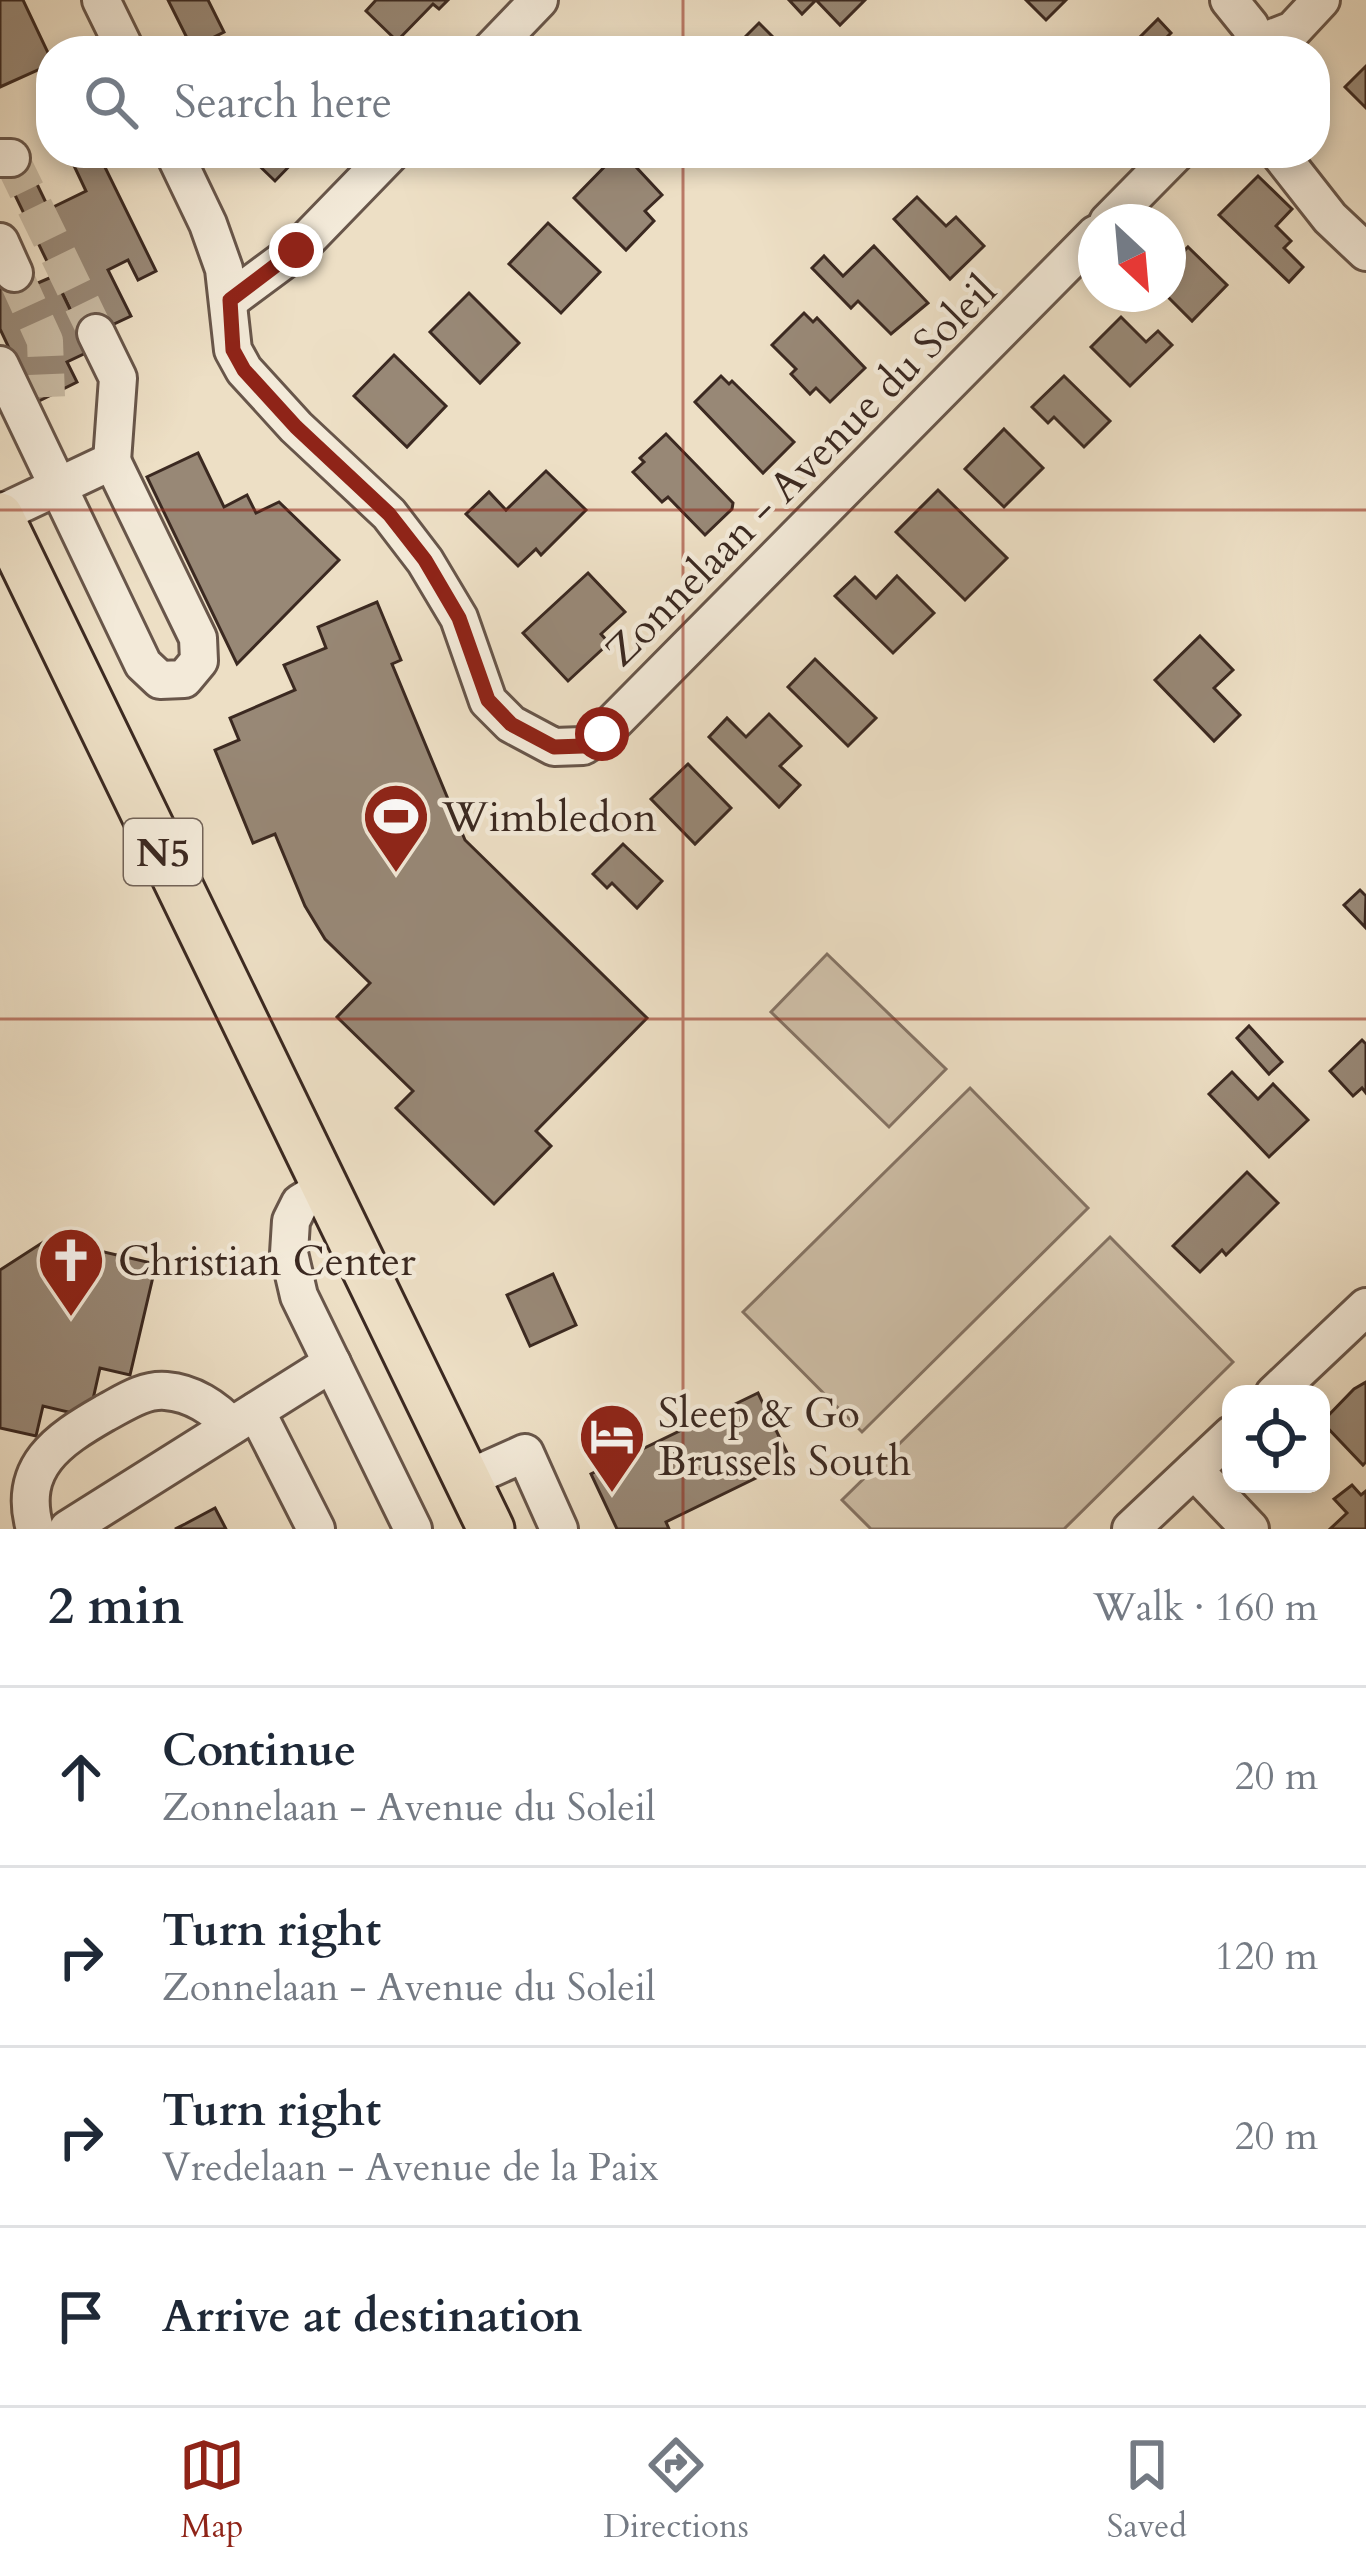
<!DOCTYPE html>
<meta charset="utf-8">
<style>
:root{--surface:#fff;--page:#f6f6f7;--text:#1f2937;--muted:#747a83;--line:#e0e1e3;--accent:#8f2418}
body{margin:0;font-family:Cardo,serif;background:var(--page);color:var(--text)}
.controls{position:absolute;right:36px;bottom:36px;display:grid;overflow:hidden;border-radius:24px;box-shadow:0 6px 18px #0003}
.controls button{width:108px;height:108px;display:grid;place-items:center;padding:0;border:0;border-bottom:3px solid var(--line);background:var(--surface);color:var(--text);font:60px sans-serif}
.compass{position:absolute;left:1078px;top:204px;width:108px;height:108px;border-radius:50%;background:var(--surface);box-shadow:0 6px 18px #0003;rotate:154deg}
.stop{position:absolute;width:36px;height:36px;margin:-27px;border:9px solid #8f2418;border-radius:50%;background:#fff}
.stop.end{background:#8f2418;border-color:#fff;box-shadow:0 3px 12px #0008}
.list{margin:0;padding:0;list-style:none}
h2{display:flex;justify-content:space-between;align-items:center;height:156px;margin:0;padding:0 48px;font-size:51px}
h2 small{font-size:39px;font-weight:400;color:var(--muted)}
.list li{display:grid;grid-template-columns:78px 1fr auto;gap:36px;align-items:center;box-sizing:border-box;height:180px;padding:0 48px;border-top:3px solid var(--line)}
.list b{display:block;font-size:45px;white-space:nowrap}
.list p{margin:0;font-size:39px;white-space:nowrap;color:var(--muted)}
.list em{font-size:39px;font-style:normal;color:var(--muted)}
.icon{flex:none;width:66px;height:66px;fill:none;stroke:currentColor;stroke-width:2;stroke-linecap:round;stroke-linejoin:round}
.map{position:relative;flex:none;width:1366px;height:1529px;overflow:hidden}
.search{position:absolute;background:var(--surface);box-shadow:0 6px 18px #0003;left:36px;right:36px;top:36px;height:132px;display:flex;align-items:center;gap:30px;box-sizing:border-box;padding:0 42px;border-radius:48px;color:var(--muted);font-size:45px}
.sheet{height:876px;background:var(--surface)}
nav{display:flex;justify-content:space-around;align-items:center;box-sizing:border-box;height:168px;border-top:3px solid var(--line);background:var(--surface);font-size:33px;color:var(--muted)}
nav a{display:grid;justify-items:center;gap:6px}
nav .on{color:var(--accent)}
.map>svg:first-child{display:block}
.green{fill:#cfc0a9;stroke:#857465;stroke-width:3}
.building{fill:#988876;stroke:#3b2921;stroke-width:3}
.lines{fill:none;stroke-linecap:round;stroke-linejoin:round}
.minor-tunnel{stroke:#c9bba4;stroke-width:36;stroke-dasharray:36 18;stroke-linecap:butt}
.minor-casing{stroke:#68564a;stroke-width:42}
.major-casing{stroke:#3b2921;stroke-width:51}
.minor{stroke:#f3ead9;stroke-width:36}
.major{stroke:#eddfc5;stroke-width:45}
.route{stroke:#8f2418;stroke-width:15}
.grid{fill:none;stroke:#8f2418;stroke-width:3;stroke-opacity:0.55}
.labels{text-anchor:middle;stroke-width:9;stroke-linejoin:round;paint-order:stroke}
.shield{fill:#f3ead9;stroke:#726358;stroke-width:3}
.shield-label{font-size:39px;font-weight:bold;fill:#3b2921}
.street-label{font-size:42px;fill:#3b2921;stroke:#f3ead9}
.poi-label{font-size:42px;fill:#3b2921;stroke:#f3ead9;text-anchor:start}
</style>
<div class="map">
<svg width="1366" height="1529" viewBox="0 0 1366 1529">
<rect width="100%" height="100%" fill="#eddfc5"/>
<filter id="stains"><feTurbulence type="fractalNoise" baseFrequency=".00167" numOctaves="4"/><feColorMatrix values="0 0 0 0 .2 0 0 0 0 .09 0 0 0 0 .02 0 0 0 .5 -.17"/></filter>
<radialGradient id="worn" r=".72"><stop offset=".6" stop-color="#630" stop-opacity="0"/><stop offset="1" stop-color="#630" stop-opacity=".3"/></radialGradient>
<g class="green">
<polygon points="827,954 946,1069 889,1127 771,1012"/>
<polygon points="970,1088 1088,1208 862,1432 743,1312"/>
<polygon points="1110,1237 1233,1362 1064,1529 871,1529 842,1500"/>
</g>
<g class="building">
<polygon points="0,0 23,0 51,59 51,64 0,87"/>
<polygon points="168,0 208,0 224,32 192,48"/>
<polygon points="376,0 448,0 439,9 433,4 397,41 366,11"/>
<polygon points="789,0 865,0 840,25 816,0 802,14"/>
<polygon points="1026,0 1066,0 1046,20"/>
<polygon points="1158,19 1171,33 1165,39 1177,51 1126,51"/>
<polygon points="759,23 785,49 789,44 796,51 716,51 724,43 732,50"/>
<polygon points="1366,66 1366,108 1345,87"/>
<polygon points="22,153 49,209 86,191 68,153 98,153 156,271 138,280 128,260 108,270 131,316 84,338 0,164"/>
<polygon points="246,153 302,153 275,181"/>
<polygon points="618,153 623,153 662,195 645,211 654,221 626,250 574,198"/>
<polygon points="1258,176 1292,209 1276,226 1291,241 1284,248 1303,267 1289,282 1219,215"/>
<polygon points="917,197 946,226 956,217 984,246 950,279 894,219"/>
<polygon points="548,223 600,272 561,313 509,264"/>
<polygon points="874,246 928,303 891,334 858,301 851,308 812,268 824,256 843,276"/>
<polygon points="1188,247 1227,285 1192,321 1165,294 1168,268"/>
<polygon points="22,268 31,286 54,276 90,351 67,362 77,382 35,403 0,329 0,279"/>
<polygon points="469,293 519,343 480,383 430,332"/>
<polygon points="804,313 813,322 817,318 865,368 830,402 816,388 810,394 791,374 796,369 772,345"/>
<polygon points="1121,317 1146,342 1158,331 1172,345 1130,386 1091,347"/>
<polygon points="394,355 446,406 407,447 354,396"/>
<polygon points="721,376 729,384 732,381 794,442 763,473 695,402"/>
<polygon points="1064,376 1110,421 1084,447 1054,417 1048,423 1032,407"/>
<polygon points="1004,429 1043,468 1004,507 965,469"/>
<polygon points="666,434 733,503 732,509 705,535 668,497 662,502 633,472 644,462 640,458"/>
<polygon points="198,453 224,507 247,495 256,513 279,502 339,560 237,664 147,477"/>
<polygon points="546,471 586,510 541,555 536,549 518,566 466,514 489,492 506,510"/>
<polygon points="938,490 1007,558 965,600 896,532"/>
<polygon points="588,573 625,612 601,634 609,643 568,681 523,633"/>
<polygon points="897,576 934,613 893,653 835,596 855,577 876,598"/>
<polygon points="377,602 401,660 392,664 465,840 647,1018 536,1131 551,1146 494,1204 396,1108 413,1091 337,1017 370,983 325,939 305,906 275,834 253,843 215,750 239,740 230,718 295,690 284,665 326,648 318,627"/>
<polygon points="1200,636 1233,670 1214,688 1240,715 1214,741 1155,680"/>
<polygon points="815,659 876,718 848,746 788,687"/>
<polygon points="769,714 801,746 780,766 800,785 779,807 709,737 727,718 746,737"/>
<polygon points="688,764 731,808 695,844 651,799"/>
<polygon points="623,844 662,881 637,908 612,883 607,888 593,874"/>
<polygon points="1360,890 1366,896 1365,927 1344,905"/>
<polygon points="1249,1026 1282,1062 1269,1074 1237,1038"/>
<polygon points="1362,1040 1366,1044 1366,1093 1362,1088 1353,1096 1330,1071"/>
<polygon points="1232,1072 1258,1099 1273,1084 1308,1120 1269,1157 1209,1094"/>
<polygon points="1247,1172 1278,1203 1226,1255 1222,1250 1200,1272 1173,1246"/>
<polygon points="48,1239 156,1264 130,1375 100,1368 89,1417 43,1406 36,1436 0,1428 0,1270"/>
<polygon points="553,1274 576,1325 530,1346 507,1295"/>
<polygon points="1366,1382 1366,1462 1363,1465 1322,1422 1354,1389"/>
<polygon points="758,1393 791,1461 666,1522 669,1529 617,1529 591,1474"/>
<polygon points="1352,1485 1361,1495 1366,1491 1366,1529 1330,1529 1347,1513 1334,1499"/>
<polygon points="215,1508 226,1529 175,1529 185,1524"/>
</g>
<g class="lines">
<g class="minor-tunnel">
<polyline points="11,158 96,333"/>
<polyline points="14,273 45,341 47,397"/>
</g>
<defs>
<g id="minor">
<polyline points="101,0 126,51"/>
<polyline points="1229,0 1250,26 1257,44"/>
<polyline points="490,51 539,0"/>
<polyline points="1257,51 1257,44 1293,30 1321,0"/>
<polyline points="174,153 208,224 224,269 233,350 244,370 296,427 389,514 425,561 459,618 488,701 511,724 554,747 583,746 602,734 1096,234"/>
<polyline points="1279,153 1330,218 1366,252"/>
<polyline points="0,158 11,158"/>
<polyline points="1108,222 1176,153"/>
<polyline points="0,242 14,273"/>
<polyline points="230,300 296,251 391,153"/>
<polyline points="0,365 143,664 160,680 184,679 199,661 198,638 112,461"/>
<polyline points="0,514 112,461 118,378 96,333"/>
<polyline points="326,1187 300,1203 291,1221 289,1253 299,1296 413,1529"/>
<polyline points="1274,1394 1366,1307"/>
<polyline points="256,1411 316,1529"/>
<polyline points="1194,1470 1250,1529"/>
<polyline points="467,1479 525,1453 559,1529"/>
<path d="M35,1529C17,1467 58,1440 105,1413C124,1403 144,1389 166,1391C192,1393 215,1408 231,1426"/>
<polyline points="68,1529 332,1363"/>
<polyline points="1131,1529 1231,1435"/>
</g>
<polyline id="major" points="0,516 491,1529"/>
</defs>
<use href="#minor" class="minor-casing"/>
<use href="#major" class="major-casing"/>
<use href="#minor" class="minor"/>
<use href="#major" class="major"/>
</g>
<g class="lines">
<polyline class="route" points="296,250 230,300 233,350 244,370 296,427 389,514 425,560 459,618 488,700 511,724 554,747 583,746 602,734"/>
</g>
<path class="grid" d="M683,0V51M683,153V1529M0,510H1366M0,1019H1366"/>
<defs>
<symbol id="stadium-pin" viewBox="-11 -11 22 30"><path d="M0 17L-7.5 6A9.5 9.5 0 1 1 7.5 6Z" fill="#8f2418" stroke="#f3ead9"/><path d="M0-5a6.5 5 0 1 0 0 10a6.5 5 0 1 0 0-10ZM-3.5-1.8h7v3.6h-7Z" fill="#fff"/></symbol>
<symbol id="church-pin" viewBox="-11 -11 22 30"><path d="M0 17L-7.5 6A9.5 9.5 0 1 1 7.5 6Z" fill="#8f2418" stroke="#f3ead9"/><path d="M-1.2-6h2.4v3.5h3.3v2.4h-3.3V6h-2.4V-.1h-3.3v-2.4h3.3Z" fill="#fff"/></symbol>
<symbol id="hotel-pin" viewBox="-11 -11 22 30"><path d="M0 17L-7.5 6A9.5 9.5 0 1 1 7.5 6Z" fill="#8f2418" stroke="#f3ead9"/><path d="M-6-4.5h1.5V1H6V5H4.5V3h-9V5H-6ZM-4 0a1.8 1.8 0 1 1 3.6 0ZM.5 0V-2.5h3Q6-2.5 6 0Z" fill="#fff"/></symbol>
</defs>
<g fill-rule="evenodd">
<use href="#stadium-pin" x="358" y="778" width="76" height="104"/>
<use href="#church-pin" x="33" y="1222" width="76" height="104"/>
<use href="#hotel-pin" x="574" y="1398" width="76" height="104"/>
</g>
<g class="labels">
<rect class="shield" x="124" y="819" width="78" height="66" rx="9"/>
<g class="shield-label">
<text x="163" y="866">N5</text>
</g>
<g class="street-label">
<text transform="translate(800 470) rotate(-45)" y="15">Zonnelaan - Avenue du Soleil</text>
</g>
<g class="poi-label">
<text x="442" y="831">Wimbledon</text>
<text x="118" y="1275">Christian Center</text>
<text x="658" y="1427">Sleep &amp; Go<tspan x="658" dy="48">Brussels South</tspan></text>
</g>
</g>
<rect width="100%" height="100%" filter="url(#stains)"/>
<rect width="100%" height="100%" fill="url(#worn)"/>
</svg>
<div class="controls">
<button><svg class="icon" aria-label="locate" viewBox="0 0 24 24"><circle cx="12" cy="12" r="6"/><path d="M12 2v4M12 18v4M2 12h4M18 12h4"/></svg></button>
</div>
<svg class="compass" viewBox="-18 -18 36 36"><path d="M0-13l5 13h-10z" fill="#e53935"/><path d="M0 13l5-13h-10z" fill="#747a83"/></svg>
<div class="stop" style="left:602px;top:734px"></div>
<div class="stop end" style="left:296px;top:250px"></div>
<div class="search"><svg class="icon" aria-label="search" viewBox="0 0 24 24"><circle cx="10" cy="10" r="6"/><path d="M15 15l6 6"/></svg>Search here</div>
</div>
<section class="sheet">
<h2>2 min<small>Walk · 160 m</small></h2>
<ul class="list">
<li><svg class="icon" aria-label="ahead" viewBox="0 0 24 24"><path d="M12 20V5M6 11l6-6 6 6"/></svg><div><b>Continue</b><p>Zonnelaan - Avenue du Soleil</p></div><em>20 m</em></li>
<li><svg class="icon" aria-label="right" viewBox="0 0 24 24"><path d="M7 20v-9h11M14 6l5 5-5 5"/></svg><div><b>Turn right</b><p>Zonnelaan - Avenue du Soleil</p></div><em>120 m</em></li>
<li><svg class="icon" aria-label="right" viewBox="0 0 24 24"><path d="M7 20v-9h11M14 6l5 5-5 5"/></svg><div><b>Turn right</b><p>Vredelaan - Avenue de la Paix</p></div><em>20 m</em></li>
<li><svg class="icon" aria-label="arrive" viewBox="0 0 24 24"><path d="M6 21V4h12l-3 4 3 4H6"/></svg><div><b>Arrive at destination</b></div></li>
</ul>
</section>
<nav>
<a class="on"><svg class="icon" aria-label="map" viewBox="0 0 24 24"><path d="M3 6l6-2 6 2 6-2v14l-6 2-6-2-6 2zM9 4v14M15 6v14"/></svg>Map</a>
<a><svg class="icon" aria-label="directions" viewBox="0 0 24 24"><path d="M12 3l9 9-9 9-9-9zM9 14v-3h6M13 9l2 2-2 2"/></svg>Directions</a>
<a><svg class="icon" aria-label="saved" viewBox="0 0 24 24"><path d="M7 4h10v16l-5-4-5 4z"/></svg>Saved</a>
</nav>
